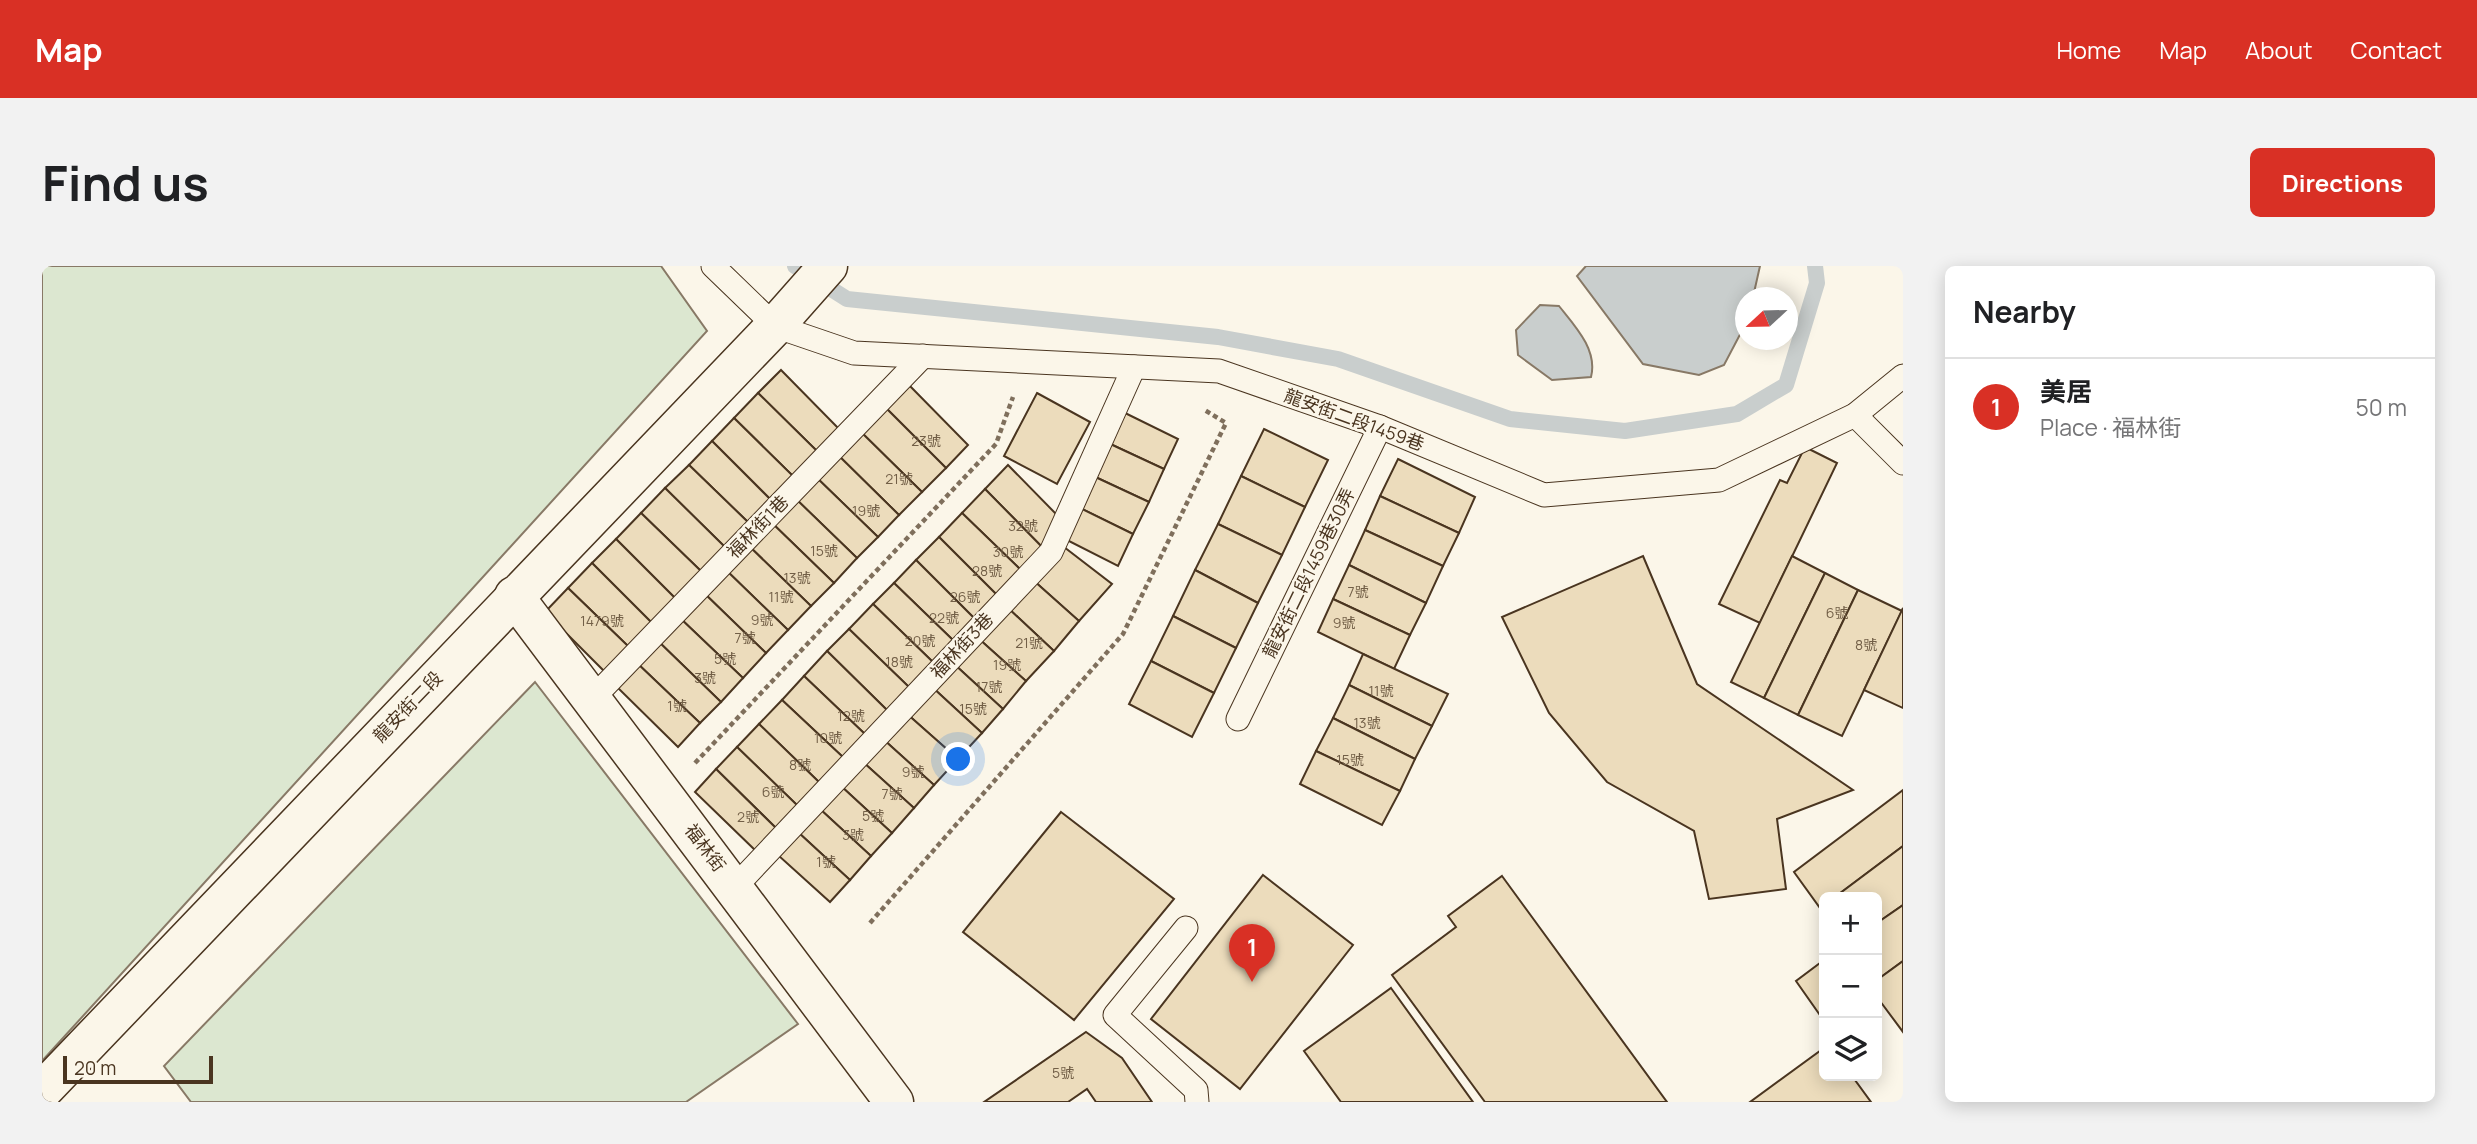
<!DOCTYPE html>
<meta charset="utf-8">
<style>
:root{--surface:#fff;--page:#f2f2f2;--text:#202124;--muted:#757577;--line:#e0e0e0;--accent:#d93025}
body{margin:0;font-family:Manrope,"Noto Sans TC",sans-serif;background:var(--page);color:var(--text)}
.controls{position:absolute;right:21px;bottom:21px;display:grid;overflow:hidden;border-radius:10px;box-shadow:0 4px 18px #0003}
.controls button{width:63px;height:63px;display:grid;place-items:center;padding:0;border:0;border-bottom:2px solid var(--line);background:var(--surface);color:var(--text);font:35px sans-serif}
.compass{position:absolute;left:1693px;top:21px;width:63px;height:63px;border-radius:50%;background:var(--surface);box-shadow:0 4px 18px #0003;rotate:248deg}
.scale{position:absolute;left:21px;bottom:18px;width:150px;box-sizing:border-box;padding-left:7px;border:4px solid #4a3520;border-top:0;font-size:19px;line-height:24px;white-space:nowrap;color:#4a3520;-webkit-text-stroke:5px #fbf6e9;paint-order:stroke}
.you{position:absolute;left:917px;top:494px;width:24px;height:24px;margin:-18px;border:5px solid #fff;border-radius:50%;background:#1a73e8;box-shadow:0 0 0 10px #1a73e833}
.badge{display:grid;place-items:center;width:46px;height:46px;border-radius:50%;background:var(--accent);color:#fff;font-size:23px;font-weight:700}
.pin{position:absolute;translate:-50% -58px;filter:drop-shadow(0 2px 4px #0008)}
.pin::after{content:'';position:absolute;top:37px;width:24px;height:21px;background:inherit;clip-path:polygon(0 0,100% 0,50% 100%)}
.list{margin:0;padding:0;list-style:none}
h2{display:flex;justify-content:space-between;align-items:center;height:91px;margin:0;padding:0 28px;font-size:30px}
h2 small{font-size:23px;font-weight:400;color:var(--muted)}
.list li{display:grid;grid-template-columns:46px 1fr auto;gap:21px;align-items:center;box-sizing:border-box;height:98px;padding:0 28px;border-top:2px solid var(--line)}
.list b{display:block;font-size:26px;white-space:nowrap}
.list p{margin:0;font-size:23px;white-space:nowrap;color:var(--muted)}
.list em{font-size:23px;font-style:normal;color:var(--muted)}
.icon{flex:none;width:38px;height:38px;fill:none;stroke:currentColor;stroke-width:2;stroke-linecap:round;stroke-linejoin:round}
.map{position:relative;flex:none;width:1861px;height:836px;overflow:hidden;border-radius:10px}
header{display:flex;align-items:center;gap:42px;box-sizing:border-box;height:98px;padding:0 35px;background:var(--accent);color:#fff}
header strong{font-size:33px}
nav{display:flex;gap:38px;margin-inline-start:auto;font-size:24px}
.intro{display:flex;align-items:center;justify-content:space-between;box-sizing:border-box;height:168px;padding:0 42px}
h1{margin:0;font-size:49px}
.button{padding:18px 32px;border-radius:10px;background:var(--accent);color:#fff;font-size:24px;font-weight:700}
main{display:flex;gap:42px;padding:0 42px}
aside{flex:1;background:var(--surface);border-radius:10px;box-shadow:0 4px 18px #0003}
.map>svg:first-child{display:block}
.green{fill:#dce7d0;stroke:#887966;stroke-width:2}
.water{fill:#c9cecd;stroke:#887966;stroke-width:2}
.lines{fill:none;stroke-linecap:round;stroke-linejoin:round}
.stream{stroke:#c9cecd;stroke-width:16}
.building{fill:#ecdcbc;stroke:#4a3520;stroke-width:2}
.lane-casing{stroke:#4a3520;stroke-width:25}
.street-casing{stroke:#4a3520;stroke-width:41}
.secondary-casing{stroke:#4a3520;stroke-width:41}
.path{stroke:#7f6f5c;stroke-width:4.5;stroke-dasharray:5 3.5;stroke-linecap:butt}
.lane{stroke:#fbf6e9;stroke-width:23}
.street{stroke:#fbf6e9;stroke-width:38}
.secondary{stroke:#fbf6e9;stroke-width:38}
.labels{text-anchor:middle;stroke-width:5;stroke-linejoin:round;paint-order:stroke}
.number-label{font-size:14px;fill:#725f47}
.street-label{font-size:18px;fill:#4a3520;stroke:#fbf6e9}
</style>
<header>
<strong>Map</strong>
<nav><a>Home</a><a>Map</a><a>About</a><a>Contact</a></nav>
</header>
<div class="intro"><h1>Find us</h1><a class="button">Directions</a></div>
<main>
<div class="map">
<svg width="1861" height="836" viewBox="0 0 1861 836">
<rect width="100%" height="100%" fill="#fbf6e9"/>
<g class="green">
<polygon points="0,0 619,0 665,65 0,795"/>
<polygon points="493,416 756,758 644,836 149,836 122,800"/>
</g>
<g class="water">
<polygon points="1544,0 1718,0 1711,31 1703,32 1703,59 1682,99 1657,109 1601,98 1535,10"/>
<path d="M1498,39L1517,40C1533,60 1556,84 1549,111L1510,114L1476,89L1474,64Z"/>
</g>
<g class="lines">
<polyline class="stream" points="753,0 805,33 1176,71 1296,93 1468,153 1583,165 1695,148 1744,119 1775,17 1773,0"/>
</g>
<g class="building">
<polygon points="739,104 800,166 778,188 716,127"/>
<polygon points="865,117 926,179 904,202 842,140"/>
<polygon points="716,127 778,188 754,213 692,152"/>
<polygon points="995,127 1048,156 1015,218 962,190"/>
<polygon points="842,140 904,202 880,226 818,165"/>
<polygon points="1079,145 1136,173 1122,203 1064,176"/>
<polygon points="692,152 754,213 731,236 670,175"/>
<polygon points="1222,163 1286,194 1263,241 1199,210"/>
<polygon points="818,165 880,226 857,249 795,188"/>
<polygon points="670,175 731,236 709,259 647,199"/>
<polygon points="1064,176 1122,203 1107,236 1049,209"/>
<polygon points="1763,181 1795,197 1718,357 1677,338 1738,214 1745,217"/>
<polygon points="795,188 857,249 836,271 774,211"/>
<polygon points="1356,193 1433,231 1417,267 1338,230"/>
<polygon points="647,199 709,259 685,283 623,222"/>
<polygon points="966,199 1016,250 1004,285 943,223"/>
<polygon points="1049,209 1107,236 1091,268 1034,240"/>
<polygon points="1199,210 1263,241 1240,289 1176,258"/>
<polygon points="774,211 836,271 815,292 753,232"/>
<polygon points="623,222 685,283 661,307 599,247"/>
<polygon points="943,223 1004,285 982,307 920,247"/>
<polygon points="1338,230 1417,267 1401,300 1323,264"/>
<polygon points="753,232 815,292 792,317 730,257"/>
<polygon points="1034,240 1091,268 1076,300 1019,271"/>
<polygon points="599,247 661,307 635,334 574,273"/>
<polygon points="920,247 982,307 958,332 897,271"/>
<polygon points="730,257 792,317 769,340 707,280"/>
<polygon points="1176,258 1240,289 1216,337 1153,304"/>
<polygon points="1323,264 1401,300 1384,337 1307,299"/>
<polygon points="897,271 958,332 935,355 874,294"/>
<polygon points="574,273 635,334 611,358 550,297"/>
<polygon points="707,280 769,340 746,364 684,304"/>
<polygon points="1022,281 1070,318 1037,355 991,314"/>
<polygon points="1601,290 1655,418 1811,524 1735,553 1744,623 1667,633 1652,565 1565,516 1507,447 1460,351"/>
<polygon points="1750,290 1783,307 1722,432 1689,416"/>
<polygon points="874,294 935,355 914,377 852,317"/>
<polygon points="550,297 611,358 588,382 526,322"/>
<polygon points="1307,299 1384,337 1368,369 1291,333"/>
<polygon points="684,304 746,364 724,387 662,327"/>
<polygon points="1153,304 1216,337 1194,382 1131,350"/>
<polygon points="1783,307 1816,324 1756,449 1722,432"/>
<polygon points="991,314 1037,355 1012,385 965,341"/>
<polygon points="852,317 914,377 894,399 831,338"/>
<polygon points="526,322 588,382 564,407 503,346"/>
<polygon points="1816,324 1860,345 1800,470 1756,449"/>
<polygon points="662,327 724,387 701,412 638,352"/>
<polygon points="1291,333 1368,369 1352,403 1276,366"/>
<polygon points="831,338 894,399 869,423 807,363"/>
<polygon points="965,341 1012,385 984,415 936,372"/>
<polygon points="1861,342 1861,442 1822,424"/>
<polygon points="1131,350 1194,382 1172,427 1109,395"/>
<polygon points="638,352 701,412 679,436 616,375"/>
<polygon points="807,363 869,423 848,447 785,385"/>
<polygon points="936,372 984,415 961,443 911,397"/>
<polygon points="616,375 679,436 658,457 595,397"/>
<polygon points="785,385 848,447 825,470 762,410"/>
<polygon points="1321,388 1406,428 1390,460 1307,419"/>
<polygon points="1109,395 1172,427 1150,471 1087,438"/>
<polygon points="595,397 658,457 636,481 574,420"/>
<polygon points="911,397 961,443 940,467 889,420"/>
<polygon points="762,410 825,470 803,493 740,434"/>
<polygon points="1307,419 1390,460 1373,493 1291,452"/>
<polygon points="889,420 940,467 916,493 864,447"/>
<polygon points="740,434 803,493 779,518 717,458"/>
<polygon points="864,447 916,493 892,519 841,473"/>
<polygon points="1291,452 1373,493 1358,525 1274,485"/>
<polygon points="717,458 779,518 757,541 695,481"/>
<polygon points="841,473 892,519 872,542 821,496"/>
<polygon points="695,481 757,541 736,564 674,503"/>
<polygon points="1274,485 1358,525 1340,559 1258,518"/>
<polygon points="821,496 872,542 850,567 799,520"/>
<polygon points="674,503 736,564 715,586 653,526"/>
<polygon points="799,520 850,567 829,590 778,543"/>
<polygon points="1861,524 1861,580 1793,631 1782,631 1782,639 1778,642 1752,606"/>
<polygon points="778,543 829,590 808,614 757,567"/>
<polygon points="1019,546 1132,633 1032,754 921,666"/>
<polygon points="757,567 808,614 788,636 737,590"/>
<polygon points="1861,580 1861,639 1835,657 1835,631 1793,631"/>
<polygon points="1221,609 1311,679 1198,823 1109,753"/>
<polygon points="1460,610 1625,836 1443,836 1350,709 1414,661 1406,650"/>
<polygon points="1861,639 1861,695 1835,714 1835,657"/>
<polygon points="1782,694 1782,750 1780,752 1754,715"/>
<polygon points="1861,695 1861,766 1835,731 1835,714"/>
<polygon points="1349,722 1431,836 1299,836 1262,785"/>
<polygon points="1044,766 1080,792 1110,836 1054,836 1045,823 1026,836 942,836"/>
<polygon points="1782,782 1782,810 1810,810 1829,836 1708,836"/>
</g>
<g class="lines">
<defs>
<g id="lane">
<polyline points="671,0 733,60 812,87 1177,105 1338,161 1502,229 1677,214 1813,149 1861,110"/>
<polyline points="1813,149 1861,197"/>
<polyline points="551,432 881,90"/>
<polyline points="1196,453 1338,161"/>
<polyline points="692,622 1009,286 1092,101"/>
<polyline points="1144,662 1073,749 1154,824 1155,836"/>
</g>
<polyline id="street" points="472,330 852,836"/>
<polyline id="secondary" points="0,825 733,60 786,0"/>
</defs>
<use href="#lane" class="lane-casing"/>
<use href="#street" class="street-casing"/>
<use href="#secondary" class="secondary-casing"/>
<g class="path">
<polyline points="653,497 954,178 971,131"/>
<polyline points="828,657 1081,368 1184,157 1161,143"/>
</g>
<use href="#lane" class="lane"/>
<use href="#street" class="street"/>
<use href="#secondary" class="secondary"/>
</g>
<g class="labels">
<g class="number-label">
<text x="884" y="180">23號</text>
<text x="857" y="218">21號</text>
<text x="824" y="250">19號</text>
<text x="981" y="265">32號</text>
<text x="782" y="290">15號</text>
<text x="966" y="291">30號</text>
<text x="945" y="310">28號</text>
<text x="755" y="317">13號</text>
<text x="1316" y="331">7號</text>
<text x="739" y="336">11號</text>
<text x="923" y="336">26號</text>
<text x="1795" y="352">6號</text>
<text x="902" y="357">22號</text>
<text x="720" y="359">9號</text>
<text x="560" y="360">1479號</text>
<text x="1302" y="362">9號</text>
<text x="703" y="377">7號</text>
<text x="878" y="380">20號</text>
<text x="987" y="382">21號</text>
<text x="1824" y="384">8號</text>
<text x="683" y="398">5號</text>
<text x="857" y="401">18號</text>
<text x="965" y="404">19號</text>
<text x="663" y="417">3號</text>
<text x="947" y="426">17號</text>
<text x="1339" y="430">11號</text>
<text x="635" y="445">1號</text>
<text x="931" y="448">15號</text>
<text x="809" y="455">12號</text>
<text x="1325" y="462">13號</text>
<text x="786" y="477">10號</text>
<text x="1308" y="499">15號</text>
<text x="758" y="504">8號</text>
<text x="871" y="511">9號</text>
<text x="731" y="531">6號</text>
<text x="850" y="533">7號</text>
<text x="831" y="555">5號</text>
<text x="706" y="556">2號</text>
<text x="811" y="574">3號</text>
<text x="784" y="601">1號</text>
<text x="1021" y="812">5號</text>
</g>
<g class="street-label">
<text transform="translate(1312 154) rotate(20)" y="6">龍安街二段1459巷</text>
<text transform="translate(716 261) rotate(-46)" y="6">福林街1巷</text>
<text transform="translate(1267 307) rotate(-64)" y="6">龍安街二段1459巷30弄</text>
<text transform="translate(920 380) rotate(-47)" y="6">福林街3巷</text>
<text transform="translate(366 441) rotate(-46)" y="6">龍安街二段</text>
<text transform="translate(663 582) rotate(53)" y="6">福林街</text>
</g>
</g>
</svg>
<div class="controls">
<button>+</button>
<button>−</button>
<button><svg class="icon" aria-label="layers" viewBox="0 0 24 24"><path d="M12 4l9 5-9 5-9-5zM3 14l9 5 9-5"/></svg></button>
</div>
<svg class="compass" viewBox="-18 -18 36 36"><path d="M0-13l5 13h-10z" fill="#e53935"/><path d="M0 13l5-13h-10z" fill="#757577"/></svg>
<div class="scale">20 m</div>
<div class="you"></div>
<div class="pin badge" style="left:1210px;top:716px">1</div>
</div>
<aside>
<h2>Nearby<small></small></h2>
<ul class="list">
<li><span class="badge">1</span><div><b>美居</b><p>Place · 福林街</p></div><em>50 m</em></li>
</ul>
</aside>
</main>
